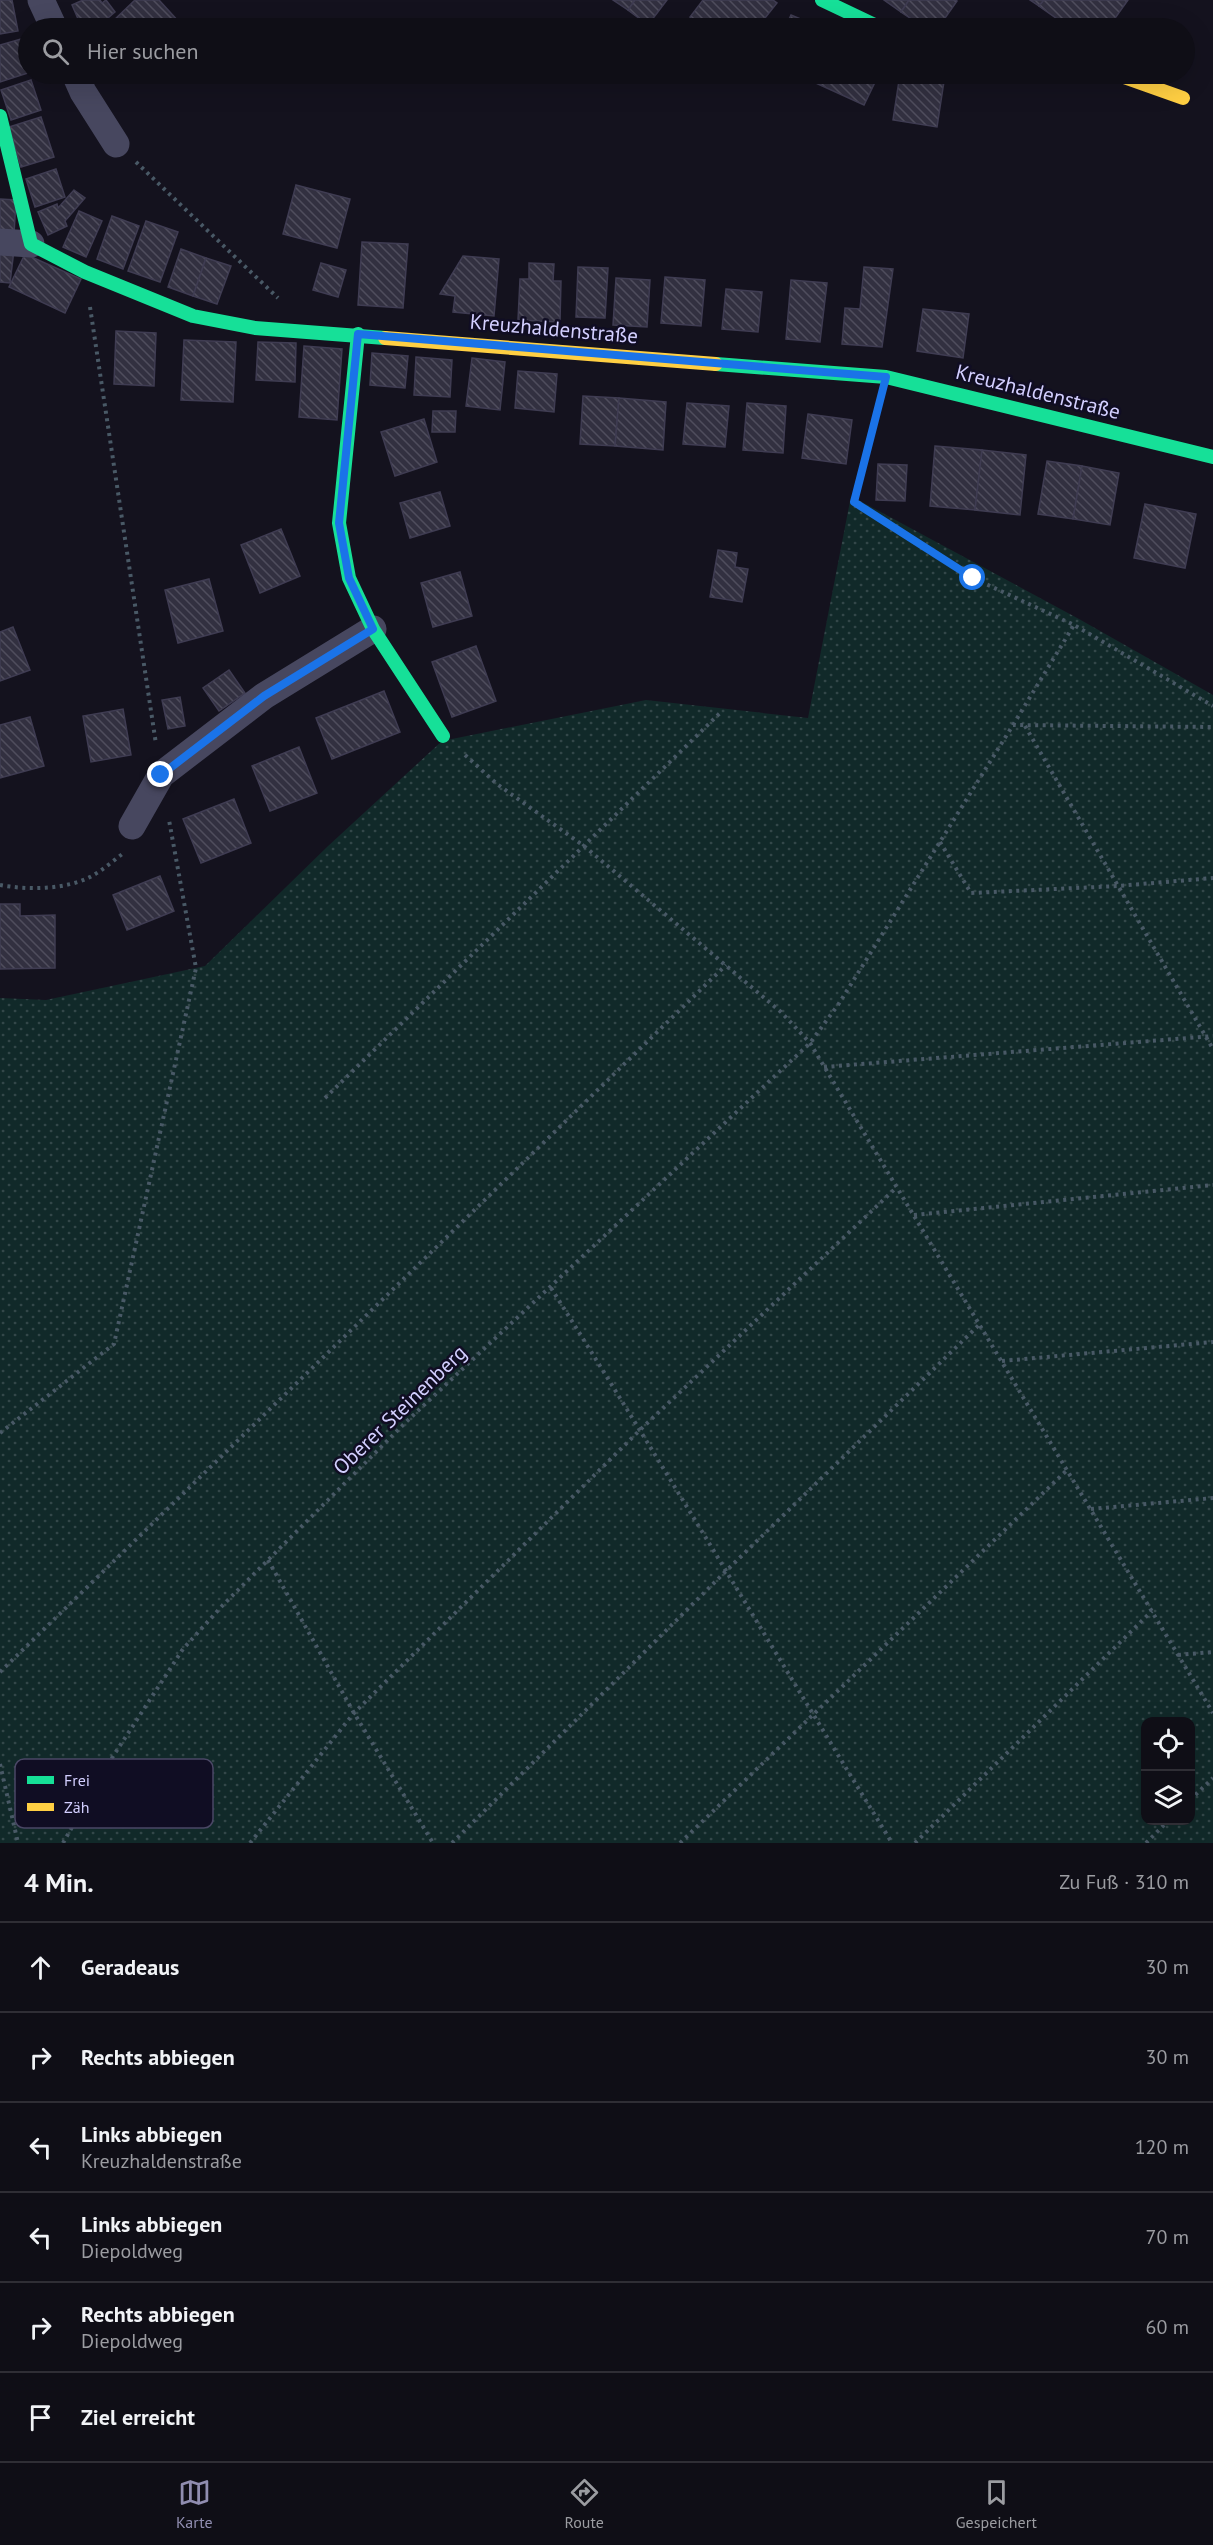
<!DOCTYPE html>
<html lang="de">
<meta charset="utf-8">
<style>
:root{--surface:#0f0e16;--page:#1d1c23;--text:#f1f3f6;--muted:#9b9ca1;--line:#2f2e35;--accent:#908db0}
body{margin:0;font-family:"PT Sans",sans-serif;background:var(--page);color:var(--text)}
.controls{position:absolute;right:18px;bottom:18px;display:grid;overflow:hidden;border-radius:12px;box-shadow:0 6px 24px #0002}
.controls button{width:54px;height:54px;display:grid;place-items:center;padding:0;border:0;border-bottom:2px solid var(--line);background:var(--surface);color:var(--text);font:30px sans-serif}
.stop{position:absolute;width:18px;height:18px;margin:-14px;border:4px solid #1a73e8;border-radius:50%;background:#fff}
.stop.end{background:#1a73e8;border-color:#fff;box-shadow:0 2px 6px #0008}
.list{margin:0;padding:0;list-style:none}
h2{display:flex;justify-content:space-between;align-items:center;height:78px;margin:0;padding:0 24px;font-size:26px}
h2 small{font-size:20px;font-weight:400;color:var(--muted)}
.list li{display:grid;grid-template-columns:39px 1fr auto;gap:18px;align-items:center;box-sizing:border-box;height:90px;padding:0 24px;border-top:2px solid var(--line)}
.list b{display:block;font-size:22px;white-space:nowrap}
.list p{margin:0;font-size:20px;white-space:nowrap;color:var(--muted)}
.list em{font-size:20px;font-style:normal;color:var(--muted)}
.icon{flex:none;width:33px;height:33px;fill:none;stroke:currentColor;stroke-width:2;stroke-linecap:round;stroke-linejoin:round}
.map{position:relative;flex:none;width:1213px;height:1843px;overflow:hidden}
.search{position:absolute;background:var(--surface);box-shadow:0 6px 24px #0002;left:18px;right:18px;top:18px;height:66px;display:flex;align-items:center;gap:15px;box-sizing:border-box;padding:0 21px;border-radius:33px;color:var(--muted);font-size:22px}
.sheet{height:618px;background:var(--surface)}
nav{display:flex;justify-content:space-around;align-items:center;box-sizing:border-box;height:84px;border-top:2px solid var(--line);background:var(--surface);font-size:16px;color:var(--muted)}
nav a{display:grid;justify-items:center;gap:3px}
nav .on{color:var(--accent)}
.map>svg:first-child{display:block}
.garden{fill:url(#garden-dots);fill-rule:evenodd}
.building{fill:url(#building-back-hatch);stroke:#3f3c52;stroke-width:1.5}
.lines{fill:none;stroke-linecap:round;stroke-linejoin:round}
.path{stroke:#495966;stroke-width:4;stroke-dasharray:3 4.5;stroke-linecap:butt}
.street{stroke:#47475f;stroke-width:27}
.fast{stroke:#16e098;stroke-width:14}
.slow{stroke:#ffcf43;stroke-width:14}
.route{stroke:#1a73e8;stroke-width:8}
.labels{text-anchor:middle;stroke-width:5;stroke-linejoin:round;paint-order:stroke}
.street-label{font-size:21px;fill:#d3cfff;stroke:#100d23}
.key{fill:#100d23;stroke:#4a4765;stroke-width:1.5}
.key-label{font-size:16px;fill:#d3cfff}
</style>
<div class="map">
<svg width="1213" height="1843" viewBox="0 0 1213 1843">
<defs>
<pattern id="garden-dots" width="8" height="8" patternUnits="userSpaceOnUse" patternTransform="scale(1.5)"><rect width="8" height="8" fill="#112929"/><path d="M2 2h.1M6 6h.1" fill="none" stroke="#334749" stroke-width="1.8" stroke-linecap="round"/></pattern>
<pattern id="building-back-hatch" width="6" height="6" patternUnits="userSpaceOnUse" patternTransform="scale(1.5)"><rect width="6" height="6" fill="#323040"/><path d="M-1 5l2 2M0 0l6 6M5-1l2 2" fill="none" stroke="#4f4d5d"/></pattern>
</defs>
<rect width="100%" height="100%" fill="#14121e"/>
<path class="garden" d="M851,496L1079,619L1213,695V1843H0V998L46,1000L205,966L327,847L442,741L646,700L808,718ZM1146,1722H1190V1820H1146Z"/>
<g class="building">
<polygon points="0,0 12,0 18,31 0,34"/>
<polygon points="83,0 100,0 102,3 106,0 115,12 102,23 82,28 72,5"/>
<polygon points="135,0 159,0 179,22 172,28 116,28 111,23"/>
<polygon points="613,0 635,0 628,10"/>
<polygon points="635,0 667,0 648,25 628,10"/>
<polygon points="703,0 773,0 777,3 757,28 705,28 690,17"/>
<polygon points="884,0 909,0 901,12"/>
<polygon points="909,0 955,0 957,1 938,28 925,28 901,12"/>
<polygon points="1030,0 1044,0 1039,6"/>
<polygon points="1044,0 1128,0 1108,28 1070,28 1039,6"/>
<polygon points="791,15 822,28 785,28"/>
<polygon points="1146,19 1161,28 1140,28"/>
<polygon points="28,37 28,73 0,82 0,45"/>
<polygon points="1184,43 1192,47 1184,59"/>
<polygon points="796,74 879,74 864,105"/>
<polygon points="900,74 945,75 937,127 893,120"/>
<polygon points="31,80 41,110 11,120 1,90"/>
<polygon points="41,117 54,157 21,167 9,127"/>
<polygon points="56,169 65,197 35,207 26,179"/>
<polygon points="296,185 350,199 337,248 283,234"/>
<polygon points="74,190 85,198 65,221 67,226 48,235 38,212 57,204 58,208"/>
<polygon points="0,199 16,200 14,234 0,233"/>
<polygon points="79,211 102,221 86,257 63,247"/>
<polygon points="112,216 139,226 123,269 97,259"/>
<polygon points="146,221 178,232 160,282 128,271"/>
<polygon points="362,242 408,244 403,308 358,305"/>
<polygon points="0,249 14,250 10,283 0,282"/>
<polygon points="181,249 206,258 193,296 168,287"/>
<polygon points="25,254 81,279 65,313 9,287"/>
<polygon points="463,256 499,259 494,316 453,312 455,296 440,294"/>
<polygon points="206,258 231,266 217,304 193,296"/>
<polygon points="321,263 346,270 338,297 313,290"/>
<polygon points="529,263 554,264 553,281 561,281 560,322 518,320 520,279 529,279"/>
<polygon points="578,267 608,268 605,318 576,317"/>
<polygon points="864,267 893,269 882,347 842,344 845,308 860,309"/>
<polygon points="665,277 705,280 701,326 661,323"/>
<polygon points="616,278 650,280 647,327 613,325"/>
<polygon points="791,280 827,283 820,342 786,339"/>
<polygon points="726,289 762,292 758,332 722,329"/>
<polygon points="923,309 969,314 963,358 917,351"/>
<polygon points="116,331 156,333 154,386 114,384"/>
<polygon points="184,340 236,342 233,402 181,400"/>
<polygon points="258,342 296,343 295,382 256,380"/>
<polygon points="304,346 342,349 337,420 299,417"/>
<polygon points="372,353 408,356 405,388 370,385"/>
<polygon points="416,357 452,360 450,397 414,395"/>
<polygon points="472,358 505,362 500,410 466,406"/>
<polygon points="518,371 557,374 554,412 515,408"/>
<polygon points="583,396 619,398 615,446 580,444"/>
<polygon points="619,398 666,402 663,450 615,446"/>
<polygon points="687,403 729,406 725,447 683,444"/>
<polygon points="747,403 786,406 783,453 743,450"/>
<polygon points="433,411 456,411 455,432 432,432"/>
<polygon points="808,414 852,420 846,464 802,458"/>
<polygon points="424,419 437,462 395,476 381,432"/>
<polygon points="935,446 982,450 975,510 930,506"/>
<polygon points="982,450 1026,455 1020,515 975,510"/>
<polygon points="1047,461 1082,466 1073,519 1038,514"/>
<polygon points="878,464 907,465 905,501 876,500"/>
<polygon points="1082,466 1119,473 1110,525 1073,519"/>
<polygon points="440,492 450,526 410,538 400,503"/>
<polygon points="1145,504 1196,514 1185,568 1134,558"/>
<polygon points="281,529 300,576 260,593 241,545"/>
<polygon points="718,550 737,553 735,567 748,569 742,602 710,597"/>
<polygon points="460,572 472,616 433,627 421,583"/>
<polygon points="209,579 223,631 178,643 165,590"/>
<polygon points="13,627 30,670 0,681 0,632"/>
<polygon points="476,646 496,701 452,717 432,662"/>
<polygon points="229,670 245,693 219,711 203,688"/>
<polygon points="384,691 400,732 332,759 316,718"/>
<polygon points="180,697 185,726 168,729 162,700"/>
<polygon points="123,709 131,755 91,762 83,716"/>
<polygon points="30,717 44,766 0,778 0,725"/>
<polygon points="299,747 317,793 270,811 252,766"/>
<polygon points="234,799 251,843 201,863 183,819"/>
<polygon points="160,876 174,911 127,930 113,895"/>
<polygon points="0,904 20,904 20,916 55,915 55,968 0,969"/>
</g>
<g class="lines">
<g class="path">
<polyline points="136,162 278,298"/>
<polyline points="90,307 156,744"/>
<polyline points="878,407 854,502 973,578 1074,625 1213,706"/>
<polyline points="1013,725 1074,625"/>
<polyline points="1025,726 1213,1049"/>
<polyline points="465,755 497,784 584,846 781,1012 810,1043 1213,1713"/>
<polyline points="940,842 971,893 1118,886 1213,878"/>
<path d="M0,885C27,890 64,890 90,877C102,871 114,860 125,852"/>
<polyline points="824,1067 1213,1036"/>
<polyline points="325,1098 720,713"/>
<polyline points="914,1215 1213,1185"/>
<path d="M551,1288C667,1471 778,1658 892,1843"/>
<polyline points="1002,1361 1213,1342"/>
<polyline points="0,1433 114,1344 196,968 169,820"/>
<polyline points="1091,1509 1213,1498"/>
<polyline points="268,1560 354,1713 433,1843"/>
<polyline points="1178,1655 1213,1652"/>
<polyline points="0,1672 726,965"/>
<polyline points="0,1764 18,1843"/>
<polyline points="1190,1800 1213,1778"/>
<polyline points="63,1843 108,1764 183,1649 222,1606 406,1422 810,1043 838,1005 1013,725 1213,727"/>
<polyline points="250,1843 354,1713 641,1429 897,1187"/>
<polyline points="452,1843 725,1572 980,1324"/>
<polyline points="680,1843 1067,1470"/>
<polyline points="915,1843 1152,1611"/>
<polyline points="1146,1843 1169,1820"/>
</g>
<g class="street">
<polyline points="41,0 54,28"/>
<polyline points="75,74 83,92 116,144"/>
<polyline points="0,242 31,244"/>
<polyline points="132,826 161,775 264,696 373,629"/>
</g>
<g class="fast">
<polyline points="822,0 881,28"/>
<polyline points="0,116 31,244 85,272 193,316 255,328 385,338"/>
<polyline points="358,334 339,523 349,578 373,629 443,736"/>
<polyline points="716,364 886,377 1213,457"/>
</g>
<g class="slow">
<polyline points="1102,74 1121,76 1183,98"/>
<polyline points="385,338 716,364"/>
</g>
</g>
<g class="lines">
<polyline class="route" points="161,775 264,696 373,629 349,578 339,523 358,334 886,377 854,502 973,578"/>
</g>
<g class="labels">
<g class="street-label">
<text transform="translate(554 329) rotate(5)" y="7">Kreuzhaldenstraße</text>
<text transform="translate(1038 392) rotate(14)" y="7">Kreuzhaldenstraße</text>
<text transform="translate(400 1410) rotate(-44)" y="7">Oberer Steinenberg</text>
</g>
</g>
<rect x="15" y="1759" width="198" height="69" rx="9" class="key"/>
<rect x="27" y="1776" width="27" height="8" fill="#16e098"/>
<rect x="27" y="1803" width="27" height="8" fill="#ffcf43"/>
<g class="key-label">
<text x="64" y="1786">Frei</text>
<text x="64" y="1813">Zäh</text>
</g>
</svg>
<div class="controls">
<button><svg class="icon" aria-label="locate" viewBox="0 0 24 24"><circle cx="12" cy="12" r="6"/><path d="M12 2v4M12 18v4M2 12h4M18 12h4"/></svg></button>
<button><svg class="icon" aria-label="layers" viewBox="0 0 24 24"><path d="M12 4l9 5-9 5-9-5zM3 14l9 5 9-5"/></svg></button>
</div>
<div class="stop" style="left:973px;top:578px"></div>
<div class="stop end" style="left:161px;top:775px"></div>
<div class="search"><svg class="icon" aria-label="search" viewBox="0 0 24 24"><circle cx="10" cy="10" r="6"/><path d="M15 15l6 6"/></svg>Hier suchen</div>
</div>
<section class="sheet">
<h2>4 Min.<small>Zu Fuß · 310 m</small></h2>
<ul class="list">
<li><svg class="icon" aria-label="ahead" viewBox="0 0 24 24"><path d="M12 20V5M6 11l6-6 6 6"/></svg><div><b>Geradeaus</b></div><em>30 m</em></li>
<li><svg class="icon" aria-label="right" viewBox="0 0 24 24"><path d="M7 20v-9h11M14 6l5 5-5 5"/></svg><div><b>Rechts abbiegen</b></div><em>30 m</em></li>
<li><svg class="icon" aria-label="left" viewBox="0 0 24 24"><path d="M17 20v-9H6M10 6l-5 5 5 5"/></svg><div><b>Links abbiegen</b><p>Kreuzhaldenstraße</p></div><em>120 m</em></li>
<li><svg class="icon" aria-label="left" viewBox="0 0 24 24"><path d="M17 20v-9H6M10 6l-5 5 5 5"/></svg><div><b>Links abbiegen</b><p>Diepoldweg</p></div><em>70 m</em></li>
<li><svg class="icon" aria-label="right" viewBox="0 0 24 24"><path d="M7 20v-9h11M14 6l5 5-5 5"/></svg><div><b>Rechts abbiegen</b><p>Diepoldweg</p></div><em>60 m</em></li>
<li><svg class="icon" aria-label="arrive" viewBox="0 0 24 24"><path d="M6 21V4h12l-3 4 3 4H6"/></svg><div><b>Ziel erreicht</b></div></li>
</ul>
</section>
<nav>
<a class="on"><svg class="icon" aria-label="map" viewBox="0 0 24 24"><path d="M3 6l6-2 6 2 6-2v14l-6 2-6-2-6 2zM9 4v14M15 6v14"/></svg>Karte</a>
<a><svg class="icon" aria-label="directions" viewBox="0 0 24 24"><path d="M12 3l9 9-9 9-9-9zM9 14v-3h6M13 9l2 2-2 2"/></svg>Route</a>
<a><svg class="icon" aria-label="saved" viewBox="0 0 24 24"><path d="M7 4h10v16l-5-4-5 4z"/></svg>Gespeichert</a>
</nav>
